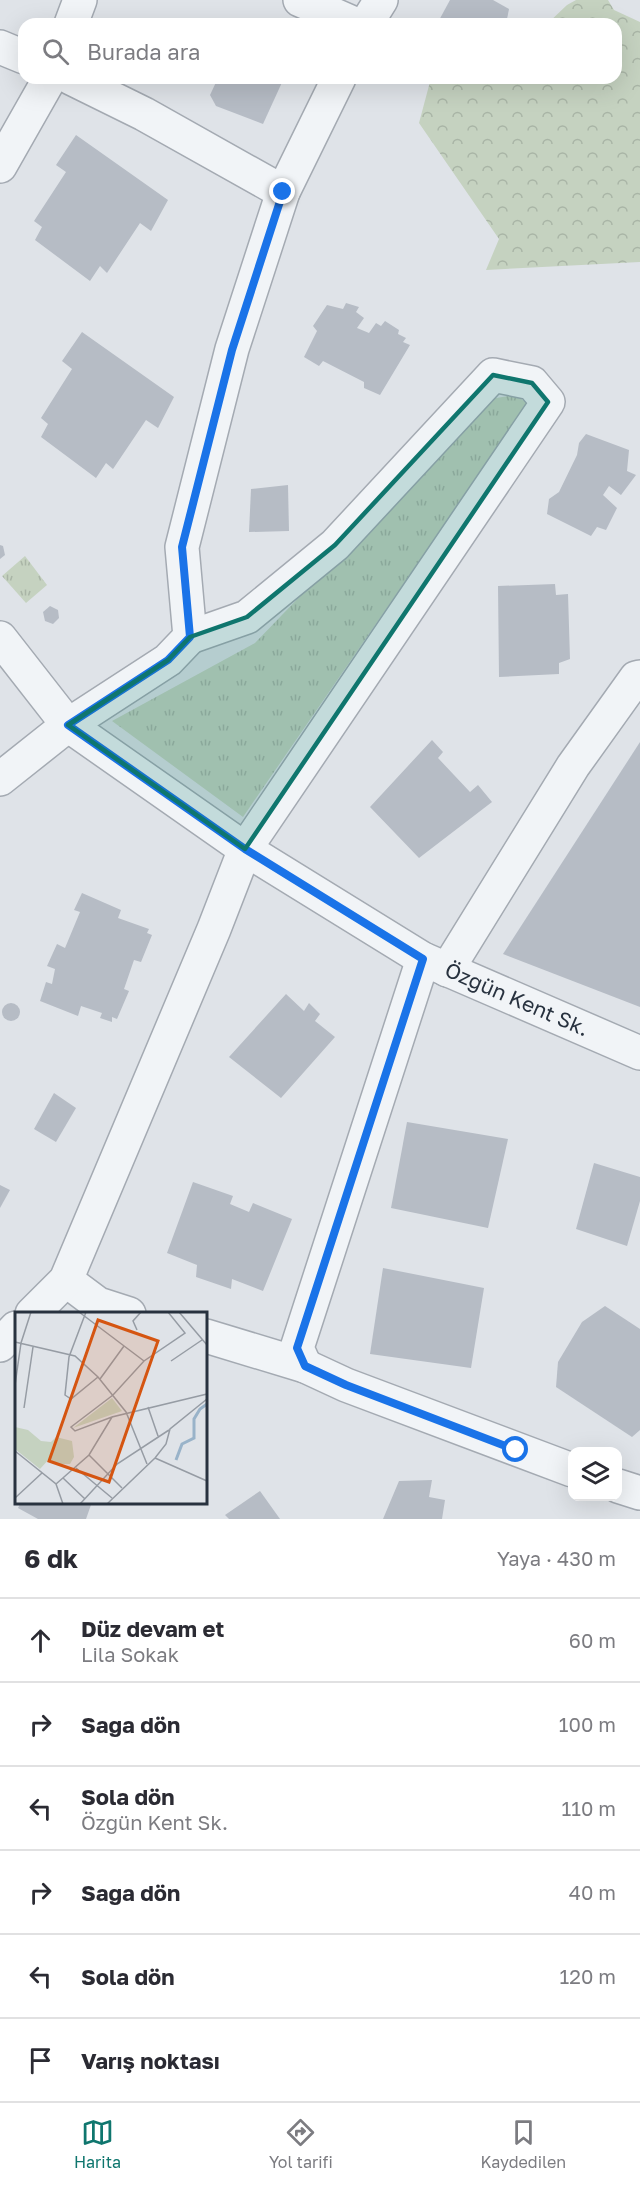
<!DOCTYPE html>
<html lang="tr">
<meta charset="utf-8">
<style>
:root{--surface:#fff;--page:#f7f7f7;--text:#2b2b33;--muted:#7c7c81;--line:#e1e1e2;--accent:#0f766e}
body{margin:0;font-family:"Golos Text",sans-serif;background:var(--page);color:var(--text)}
.controls{position:absolute;right:18px;bottom:18px;display:grid;overflow:hidden;border-radius:12px;box-shadow:0 6px 24px #0002}
.controls button{width:54px;height:54px;display:grid;place-items:center;padding:0;border:0;border-bottom:2px solid var(--line);background:var(--surface);color:var(--text);font:30px sans-serif}
.stop{position:absolute;width:18px;height:18px;margin:-14px;border:4px solid #1a73e8;border-radius:50%;background:#fff}
.stop.end{background:#1a73e8;border-color:#fff;box-shadow:0 2px 6px #0008}
.list{margin:0;padding:0;list-style:none}
h2{display:flex;justify-content:space-between;align-items:center;height:78px;margin:0;padding:0 24px;font-size:26px}
h2 small{font-size:20px;font-weight:400;color:var(--muted)}
.list li{display:grid;grid-template-columns:39px 1fr auto;gap:18px;align-items:center;box-sizing:border-box;height:84px;padding:0 24px;border-top:2px solid var(--line)}
.list b{display:block;font-size:22px;white-space:nowrap}
.list p{margin:0;font-size:20px;white-space:nowrap;color:var(--muted)}
.list em{font-size:20px;font-style:normal;color:var(--muted)}
.icon{flex:none;width:33px;height:33px;fill:none;stroke:currentColor;stroke-width:2;stroke-linecap:round;stroke-linejoin:round}
.map{position:relative;flex:none;width:640px;height:1519px;overflow:hidden}
.search{position:absolute;background:var(--surface);box-shadow:0 6px 24px #0002;left:18px;right:18px;top:18px;height:66px;display:flex;align-items:center;gap:15px;box-sizing:border-box;padding:0 21px;border-radius:18px;color:var(--muted);font-size:22px}
.sheet{height:582px;background:var(--surface)}
nav{display:flex;justify-content:space-around;align-items:center;box-sizing:border-box;height:84px;border-top:2px solid var(--line);background:var(--surface);font-size:16px;color:var(--muted)}
nav a{display:grid;justify-items:center;gap:3px}
nav .on{color:var(--accent)}
.map>svg:first-child{display:block}
.grass{fill:url(#grass-tufts)}
.forest{fill:url(#forest-crowns)}
.building{fill:#b6bcc5}
.lines{fill:none;stroke-linecap:round;stroke-linejoin:round}
.minor-casing{stroke:#a4aab2;stroke-width:36}
.minor{stroke:#f1f4f7;stroke-width:33}
.route{stroke:#1a73e8;stroke-width:8}
.marked{fill:#0f766e;fill-opacity:0.2;stroke:#0f766e;stroke-width:4.5;stroke-linejoin:round}
.labels{text-anchor:middle;stroke-width:4.5;stroke-linejoin:round;paint-order:stroke}
.street-label{font-size:21px;fill:#28323f;stroke:#eef2f6}
.inset-river{fill:none;stroke:#99b3c9;stroke-width:3}
.inset-road{fill:none;stroke:#969ca4;stroke-width:1.5}
.view{fill:#d55511;fill-opacity:0.15;stroke:#d55511;stroke-width:3}
.inset-edge{fill:none;stroke:#28323f;stroke-width:3}
</style>
<div class="map">
<svg width="640" height="1519" viewBox="0 0 640 1519">
<defs>
<pattern id="grass-tufts" width="24" height="20" patternUnits="userSpaceOnUse" patternTransform="scale(1.5)"><rect width="24" height="20" fill="#c5d2c0"/><path d="M3 7l-1-3M5 7V3M7 7l1-3M15 17l-1-3M17 17v-4M19 17l1-3" fill="none" stroke="#a9b5a6"/></pattern>
<pattern id="forest-crowns" width="20" height="18" patternUnits="userSpaceOnUse" patternTransform="scale(1.5)"><rect width="20" height="18" fill="#c5d2c0"/><path d="M2 6a3 3 0 1 1 6 0M12 15a3 3 0 1 1 6 0" fill="none" stroke="#a9b5a6"/></pattern>
</defs>
<rect width="100%" height="100%" fill="#dfe3e8"/>
<g class="grass">
<polygon points="514,395 528,403 243,817 112,721 255,643 490,399"/>
<polygon points="25,556 47,585 26,603 2,576"/>
</g>
<polygon class="forest" points="576,0 608,0 614,10 640,22 640,262 486,270 499,239 419,123 431,78 616,78 616,24 547,24 567,5"/>
<g class="building">
<polygon points="450,0 493,0 509,9 506,24 437,24"/>
<polygon points="218,78 284,78 263,124 216,106 210,95"/>
<polygon points="76,135 168,200 151,231 140,223 107,273 100,266 90,281 35,240 42,227 34,221 66,172 56,165"/>
<polygon points="346,303 359,307 356,312 364,318 357,328 369,333 376,323 381,326 385,321 399,330 398,334 406,338 403,342 410,345 380,395 364,388 364,382 323,361 319,366 304,357 317,331 313,326 327,305 343,309"/>
<polygon points="82,332 174,397 158,428 146,420 113,469 106,463 96,478 41,437 48,424 41,418 72,369 62,361"/>
<polygon points="586,434 629,450 627,471 636,475 621,495 609,486 603,495 617,508 606,530 597,527 591,536 547,514 549,499 559,492 577,455 579,443"/>
<polygon points="288,485 289,531 249,532 251,489"/>
<polygon points="0,545 3,546 5,555 0,559"/>
<polygon points="555,584 556,595 568,594 570,659 559,663 559,674 499,677 498,586"/>
<polygon points="50,606 58,610 59,618 53,624 45,621 43,612"/>
<polygon points="432,740 443,752 438,758 470,792 478,785 492,802 419,858 370,807"/>
<polygon points="640,742 640,1007 503,954"/>
<polygon points="82,893 121,910 118,918 149,929 147,933 152,935 141,962 134,960 124,989 129,991 117,1019 112,1017 112,1022 100,1018 102,1013 81,1006 78,1016 40,1001 46,982 52,984 55,969 47,966 57,944 65,948 80,912 74,910"/>
<polygon points="286,994 304,1011 309,1003 320,1014 315,1021 335,1037 281,1098 229,1057"/>
<circle cx="11" cy="1012" r="9"/>
<polygon points="54,1093 76,1108 56,1142 34,1129"/>
<polygon points="407,1122 508,1139 488,1228 391,1208"/>
<polygon points="594,1163 640,1177 640,1201 627,1246 576,1229"/>
<polygon points="193,1182 233,1196 230,1204 249,1212 253,1203 292,1219 263,1291 232,1279 231,1289 196,1277 197,1265 167,1253"/>
<polygon points="0,1185 10,1190 0,1208"/>
<polygon points="383,1268 484,1288 471,1368 370,1354"/>
<polygon points="605,1306 640,1329 640,1430 632,1437 556,1387 558,1362 582,1322"/>
<polygon points="432,1480 429,1497 445,1500 442,1519 383,1519 399,1481"/>
<polygon points="260,1491 280,1519 229,1519 225,1515"/>
<polygon points="21,1502 92,1502 86,1519 38,1519 18,1508"/>
</g>
<g class="lines">
<defs>
<g id="minor">
<polyline points="300,0 355,24"/>
<polyline points="71,24 80,0"/>
<polyline points="366,24 381,0"/>
<polyline points="0,47 24,57"/>
<polyline points="71,78 144,114 283,192"/>
<polyline points="0,166 50,78"/>
<path id="s1" d="M0,638L68,725L245,849L423,959L640,1053"/>
<polyline points="0,779 68,725 168,660 190,637 182,547 232,349 283,192 339,78"/>
<polyline points="447,970 573,766 636,678 640,677"/>
<polyline points="66,1280 98,1304 129,1314"/>
<polyline points="32,1314 66,1280 214,929 245,849 548,402 532,383 493,375 335,545 247,617 190,637"/>
<polyline points="206,1336 305,1366 346,1385 572,1470"/>
<polyline points="0,1345 16,1328"/>
<polyline points="305,1366 297,1348 423,959"/>
<polyline points="618,1486 640,1493"/>
</g>
</defs>
<use href="#minor" class="minor-casing"/>
<use href="#minor" class="minor"/>
</g>
<g class="lines">
<polyline class="route" points="283,192 232,350 182,547 190,637 168,660 68,725 245,849 423,959 297,1348 305,1366 346,1385 516,1450"/>
</g>
<path class="marked" d="M493,375L532,383L548,402L245,849L68,725L168,660L190,637L247,617L335,545Z"/>
<g class="labels">
<g class="street-label">
<text dy="7" stroke="none"><textPath href="#s1" startOffset="638">Özgün Kent Sk.</textPath></text>
</g>
</g>
<g transform="translate(15 1312)">
<rect width="192" height="192" fill="#dfe3e8"/>
<path d="M97,86L107,99L58,116Z" fill="#c5d2c0"/>
<path d="M0,115L13,118L26,129L36,130L41,125L57,129L59,145L55,152H38L34,147L25,157L0,137Z" fill="#c5d2c0"/>
<path class="inset-river" d="M161,148L167,132L179,126V107L185,97L192,92"/>
<path class="inset-road" d="M64,0L129,49M71,0L54,45L50,83L56,87L83,65M164,0L192,33M122,18L118,9L126,0M0,30L60,44L83,65L111,100L132,152M156,49L187,28M85,67L109,34M0,73L6,31L16,0M133,95L143,124M9,96L18,35M97,105L60,119L56,115L98,83L129,49L170,21L153,0M0,139L41,172L48,192M74,143L107,176M140,146L192,169M61,156L97,186M48,166L70,187M41,172L74,143L97,105L192,82M0,186L27,161M65,192L102,152L154,118M92,192L140,146L151,132L155,117L192,87"/>
<path class="view" d="M83,8L143,29L94,170L34,149Z"/>
<rect width="192" height="192" class="inset-edge"/>
</g>
</svg>
<div class="controls">
<button><svg class="icon" aria-label="layers" viewBox="0 0 24 24"><path d="M12 4l9 5-9 5-9-5zM3 14l9 5 9-5"/></svg></button>
</div>
<div class="stop" style="left:516px;top:1450px"></div>
<div class="stop end" style="left:283px;top:192px"></div>
<div class="search"><svg class="icon" aria-label="search" viewBox="0 0 24 24"><circle cx="10" cy="10" r="6"/><path d="M15 15l6 6"/></svg>Burada ara</div>
</div>
<section class="sheet">
<h2>6 dk<small>Yaya · 430 m</small></h2>
<ul class="list">
<li><svg class="icon" aria-label="ahead" viewBox="0 0 24 24"><path d="M12 20V5M6 11l6-6 6 6"/></svg><div><b>Düz devam et</b><p>Lila Sokak</p></div><em>60 m</em></li>
<li><svg class="icon" aria-label="right" viewBox="0 0 24 24"><path d="M7 20v-9h11M14 6l5 5-5 5"/></svg><div><b>Sağa dön</b></div><em>100 m</em></li>
<li><svg class="icon" aria-label="left" viewBox="0 0 24 24"><path d="M17 20v-9H6M10 6l-5 5 5 5"/></svg><div><b>Sola dön</b><p>Özgün Kent Sk.</p></div><em>110 m</em></li>
<li><svg class="icon" aria-label="right" viewBox="0 0 24 24"><path d="M7 20v-9h11M14 6l5 5-5 5"/></svg><div><b>Sağa dön</b></div><em>40 m</em></li>
<li><svg class="icon" aria-label="left" viewBox="0 0 24 24"><path d="M17 20v-9H6M10 6l-5 5 5 5"/></svg><div><b>Sola dön</b></div><em>120 m</em></li>
<li><svg class="icon" aria-label="arrive" viewBox="0 0 24 24"><path d="M6 21V4h12l-3 4 3 4H6"/></svg><div><b>Varış noktası</b></div></li>
</ul>
</section>
<nav>
<a class="on"><svg class="icon" aria-label="map" viewBox="0 0 24 24"><path d="M3 6l6-2 6 2 6-2v14l-6 2-6-2-6 2zM9 4v14M15 6v14"/></svg>Harita</a>
<a><svg class="icon" aria-label="directions" viewBox="0 0 24 24"><path d="M12 3l9 9-9 9-9-9zM9 14v-3h6M13 9l2 2-2 2"/></svg>Yol tarifi</a>
<a><svg class="icon" aria-label="saved" viewBox="0 0 24 24"><path d="M7 4h10v16l-5-4-5 4z"/></svg>Kaydedilen</a>
</nav>
